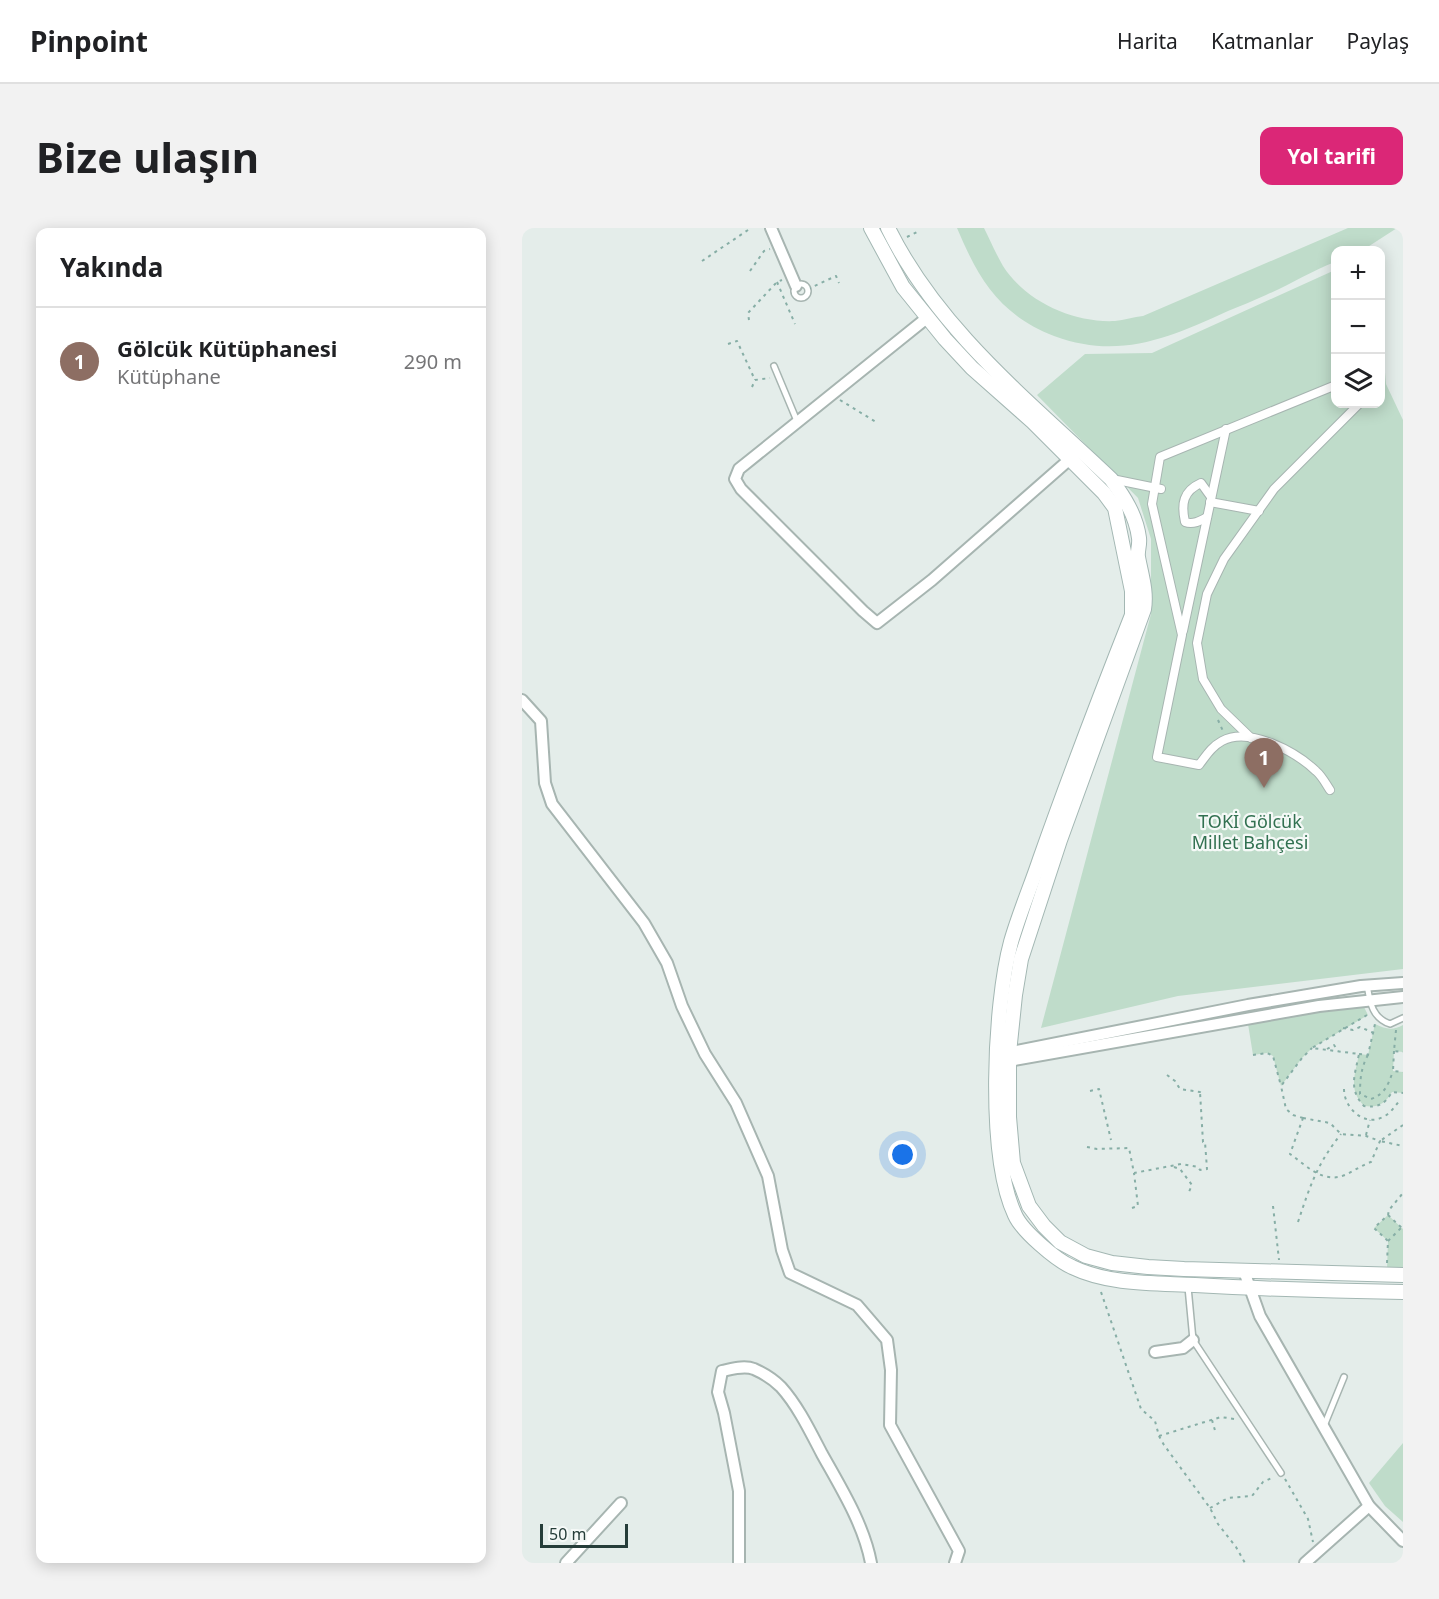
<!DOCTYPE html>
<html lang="tr">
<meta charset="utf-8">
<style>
:root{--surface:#fff;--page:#f2f2f2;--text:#202124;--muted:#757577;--line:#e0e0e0;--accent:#db2777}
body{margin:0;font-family:"Noto Sans",sans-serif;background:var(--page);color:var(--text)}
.controls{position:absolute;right:18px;top:18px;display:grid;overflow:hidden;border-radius:12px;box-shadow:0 3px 15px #0003}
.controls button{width:54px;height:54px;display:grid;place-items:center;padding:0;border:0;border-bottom:2px solid var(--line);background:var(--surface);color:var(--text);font:30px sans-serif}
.scale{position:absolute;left:18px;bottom:15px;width:88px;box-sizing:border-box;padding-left:6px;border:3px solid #253d39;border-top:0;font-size:16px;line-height:21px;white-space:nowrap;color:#253d39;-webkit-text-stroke:4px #f5f9f7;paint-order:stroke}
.you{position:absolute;left:381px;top:927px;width:21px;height:21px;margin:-15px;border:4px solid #fff;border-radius:50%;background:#1a73e8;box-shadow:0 0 0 9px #1a73e833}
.badge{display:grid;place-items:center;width:39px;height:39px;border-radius:50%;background:var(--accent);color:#fff;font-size:20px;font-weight:700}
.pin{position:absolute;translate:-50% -50px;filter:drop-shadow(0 2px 3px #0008)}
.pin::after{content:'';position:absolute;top:32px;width:21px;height:18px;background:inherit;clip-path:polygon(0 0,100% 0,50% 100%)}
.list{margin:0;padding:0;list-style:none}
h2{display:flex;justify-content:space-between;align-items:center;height:78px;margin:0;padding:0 24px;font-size:26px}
h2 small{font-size:20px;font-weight:400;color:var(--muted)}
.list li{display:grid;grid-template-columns:39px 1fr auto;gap:18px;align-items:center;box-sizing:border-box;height:108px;padding:0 24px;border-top:2px solid var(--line)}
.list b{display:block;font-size:22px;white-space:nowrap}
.list p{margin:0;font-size:20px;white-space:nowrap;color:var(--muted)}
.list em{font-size:20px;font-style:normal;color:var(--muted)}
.icon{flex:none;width:33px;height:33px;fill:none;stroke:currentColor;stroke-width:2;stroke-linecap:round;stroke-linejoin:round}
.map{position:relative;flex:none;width:881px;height:1335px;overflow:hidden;border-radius:12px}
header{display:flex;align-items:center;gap:36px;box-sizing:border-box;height:84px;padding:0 30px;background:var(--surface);border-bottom:2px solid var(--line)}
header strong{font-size:28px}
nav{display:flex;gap:33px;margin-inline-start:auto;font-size:21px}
.intro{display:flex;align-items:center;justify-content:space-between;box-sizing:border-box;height:144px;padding:0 36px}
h1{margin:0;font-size:42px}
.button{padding:15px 27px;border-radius:12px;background:var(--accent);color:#fff;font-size:21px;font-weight:700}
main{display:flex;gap:36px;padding:0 36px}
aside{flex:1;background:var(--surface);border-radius:12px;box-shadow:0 3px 15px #0003}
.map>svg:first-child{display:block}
.green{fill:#bfdcca}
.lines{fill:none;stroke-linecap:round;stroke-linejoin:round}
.service-casing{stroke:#a7b5b1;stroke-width:8}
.pedestrian-casing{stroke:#a7b5b1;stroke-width:10}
.minor-casing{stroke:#a7b5b1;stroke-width:14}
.secondary-casing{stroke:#a3b7b3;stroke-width:16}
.path{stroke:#87aea6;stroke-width:2;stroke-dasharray:3 4.5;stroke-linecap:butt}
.service{stroke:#fff;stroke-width:5}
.pedestrian{stroke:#fff;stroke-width:8}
.minor{stroke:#fff;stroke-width:10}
.secondary{stroke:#fff;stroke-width:14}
.labels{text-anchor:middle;stroke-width:4.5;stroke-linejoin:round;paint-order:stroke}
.park-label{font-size:18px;fill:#327151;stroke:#f5f9f7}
</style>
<header>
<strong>Pinpoint</strong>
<nav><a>Harita</a><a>Katmanlar</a><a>Paylaş</a></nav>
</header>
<div class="intro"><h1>Bize ulaşın</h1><a class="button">Yol tarifi</a></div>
<main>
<aside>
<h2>Yakında<small></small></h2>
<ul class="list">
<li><span class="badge" style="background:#8d6e63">1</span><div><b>Gölcük Kütüphanesi</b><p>Kütüphane</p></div><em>290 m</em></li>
</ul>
</aside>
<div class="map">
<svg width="881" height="1335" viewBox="0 0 881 1335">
<rect width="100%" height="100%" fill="#e4edea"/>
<g class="green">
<path d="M435,0H462C468,12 474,26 481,38C504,74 551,95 593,93C602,92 612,89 621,88L826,0H875L841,22H814L813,34C790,43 767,57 744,67C731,73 718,78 706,83C647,110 597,132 532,108C477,86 457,52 435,0Z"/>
<polygon points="813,42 814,176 858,176 859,98 864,156 881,192 881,741 656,768 519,800 629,386 629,311 616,270 515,167 563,126 630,125"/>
<polygon points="841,777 846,787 790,820 780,830 759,858 751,828 745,825 731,827 726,796 792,783"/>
<path d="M853,796C864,801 870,803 881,797V824L872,823L871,843L881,844V865L870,864C863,876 856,880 842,878C826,861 833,847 837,826L846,827Z"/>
<polygon points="866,987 881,1001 881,1042 865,1041 866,1013 852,1000"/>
<polygon points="881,1215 881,1294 863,1278 847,1255"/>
</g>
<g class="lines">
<defs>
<g id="service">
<circle cx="279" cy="63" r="7"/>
<polyline points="252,138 275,193"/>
<path d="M845,757C848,774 850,790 868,796L881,790"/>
<polyline points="666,1059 671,1112 759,1245"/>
<polyline points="802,1198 822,1149"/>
</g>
<g id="pedestrian">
<polyline points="590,251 639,261"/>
<polyline points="688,274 737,283"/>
<path d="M685,289C678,293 671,297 663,294C659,276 661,263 679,255L689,269"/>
<polyline points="661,403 704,201"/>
<polyline points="729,510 699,481 681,451 675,415 685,366 702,331 752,261 837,176"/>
<path d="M808,562C804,556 800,548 794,543C774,524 727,498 700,513C689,519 684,528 677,537L635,529L660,407L630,276L638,229L814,157"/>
</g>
<g id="minor">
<polyline points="249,0 274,58"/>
<polyline points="406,89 217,241 213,251 219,261 341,383 355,395 410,352 548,231"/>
<polyline points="0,472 19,493 23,555 30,576 122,695 145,735 160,778 183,826 214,875 246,948 260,1022 268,1045 335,1077 365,1112 369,1142 368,1197 437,1323 433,1335"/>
<polyline points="480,826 726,777 839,758 881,755"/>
<polyline points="481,834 797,778 881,769"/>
<polyline points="722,1043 738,1088 847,1278 881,1313"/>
<polyline points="633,1124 661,1120 671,1112"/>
<polyline points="44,1335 99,1275"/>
<path d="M217,1335V1263L202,1185L196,1164L200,1143C210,1141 222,1137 232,1141C241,1145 252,1152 259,1159C276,1178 288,1203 300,1226C319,1260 342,1297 349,1335"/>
<polyline points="783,1335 847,1278"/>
</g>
<g id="secondary">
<path d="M349,0L381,59L423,111L450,140L511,194L582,265L593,280L610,363V387C578,468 547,549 518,631C509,658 497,686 489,714C472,777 465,928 493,987C500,1003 534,1032 550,1039C587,1057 633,1055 673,1057C742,1061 811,1063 881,1064"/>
<path d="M366,0C416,102 508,174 589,251C602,269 614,287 617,310C618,317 615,323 616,329C619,346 625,363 622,381L538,612L499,731L493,767L487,825V889L491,935L507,978L522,998L538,1014L564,1028L590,1035L626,1039L662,1041L881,1047"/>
</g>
</defs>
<use href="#service" class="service-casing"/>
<use href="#pedestrian" class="pedestrian-casing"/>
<use href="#minor" class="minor-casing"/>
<use href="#secondary" class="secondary-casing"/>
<g class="path">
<polyline points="385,9 395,4"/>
<polyline points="180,33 229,0"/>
<polyline points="228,43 242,23 248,21"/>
<polyline points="255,54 273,96"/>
<polyline points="286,61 314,48 317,55"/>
<polyline points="227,92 226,85 255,54 260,52"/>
<polyline points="206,116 215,113 233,152"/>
<polyline points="230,159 233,152 248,150"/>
<polyline points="318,172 354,194"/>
<polyline points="696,492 701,503"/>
<path d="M845,787L790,820L837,826C833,847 826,861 842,878C856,880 863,876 870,864L881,865"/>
<polyline points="821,800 831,802 838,799 852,805"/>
<polyline points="874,802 872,823 881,824"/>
<polyline points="805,821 812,817 816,823"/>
<polyline points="872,823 871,843 881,844"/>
<polyline points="837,826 846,827 853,796"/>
<polyline points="731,827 745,825 751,828 759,858"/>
<path d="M846,827C839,839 838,852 838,866L849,871C863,866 866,857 871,843"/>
<polyline points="645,847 653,853 658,861 678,864 679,860"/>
<path d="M822,861C822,880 842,899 861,889C869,885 873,878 878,872"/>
<polyline points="568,863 577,861 589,912"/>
<path d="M781,890L808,895L819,906L844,908L858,913L849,934C840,937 832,943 823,947C801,956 785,938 768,926Z"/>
<polyline points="781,890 771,887 764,881 759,858 780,830 790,820"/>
<polyline points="881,897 858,913 881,918"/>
<polyline points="844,907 848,892"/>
<polyline points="565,919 575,921 607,920 612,945 659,936 676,939 678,942 685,941 683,914 681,914 678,864"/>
<polyline points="652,939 658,941 670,957 666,966"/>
<polyline points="751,978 757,1032"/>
<polyline points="610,980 616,978 612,945"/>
<polyline points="866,987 881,1001"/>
<path d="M776,994C788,958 795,936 819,906"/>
<polyline points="866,1013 879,1000"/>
<polyline points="865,1035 866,1013 852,1000 866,987 867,982 881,965"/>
<polyline points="579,1064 619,1181 633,1193 637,1208 642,1217 688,1280 696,1296 714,1319 723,1335"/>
<polyline points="690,1192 694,1206"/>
<polyline points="637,1208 699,1189 712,1191"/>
<polyline points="763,1251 786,1291 791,1314"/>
<polyline points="688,1280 706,1270 730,1268 741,1254 752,1249"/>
</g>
<use href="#service" class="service"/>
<use href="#pedestrian" class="pedestrian"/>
<use href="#minor" class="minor"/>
<use href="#secondary" class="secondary"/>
</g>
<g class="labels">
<g class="park-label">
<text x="728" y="600">TOKİ Gölcük<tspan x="728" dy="21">Millet Bahçesi</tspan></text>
</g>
</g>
</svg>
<div class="controls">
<button>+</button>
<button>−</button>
<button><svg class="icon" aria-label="layers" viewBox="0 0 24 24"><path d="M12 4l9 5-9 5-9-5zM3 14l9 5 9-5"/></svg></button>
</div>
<div class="scale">50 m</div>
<div class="you"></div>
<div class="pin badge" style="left:742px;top:560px;background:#8d6e63">1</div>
</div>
</main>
